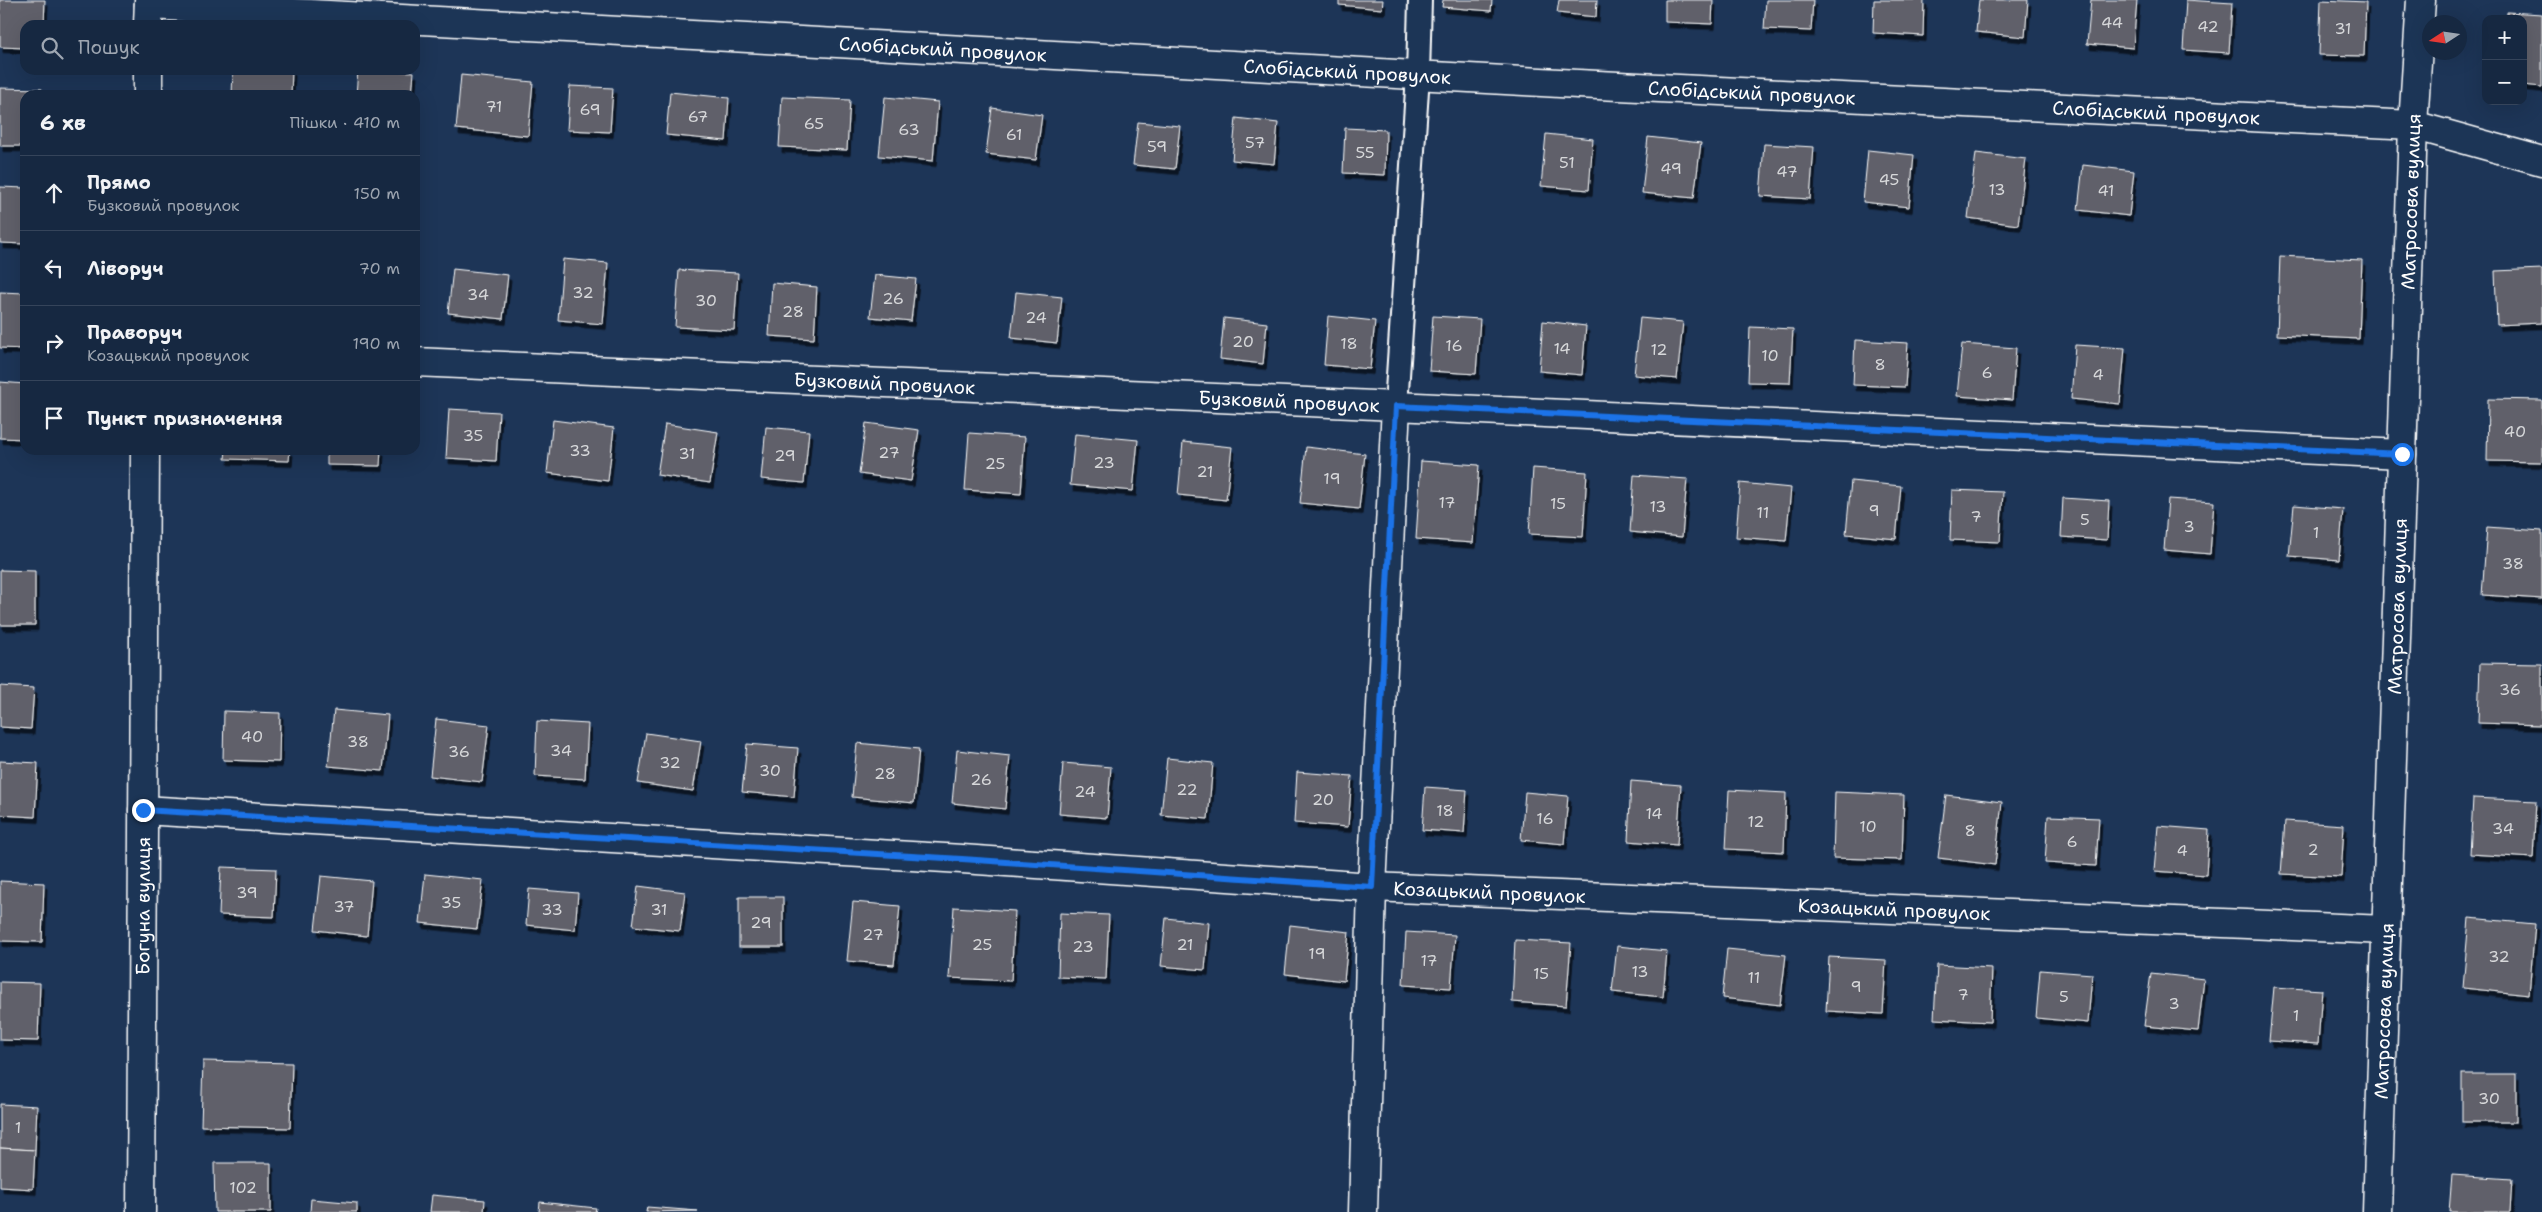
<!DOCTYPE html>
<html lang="uk">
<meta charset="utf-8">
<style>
:root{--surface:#162841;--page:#1f3048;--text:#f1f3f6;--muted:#9ea6b1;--line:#35445a}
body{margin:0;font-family:"Shantell Sans",sans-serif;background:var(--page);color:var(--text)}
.controls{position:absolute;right:15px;top:15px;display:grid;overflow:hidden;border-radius:10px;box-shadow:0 5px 20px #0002}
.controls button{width:45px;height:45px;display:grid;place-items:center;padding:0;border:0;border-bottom:1px solid var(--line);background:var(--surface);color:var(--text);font:25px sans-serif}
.compass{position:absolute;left:2422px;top:15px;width:45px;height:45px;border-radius:50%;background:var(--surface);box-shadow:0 5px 20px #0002;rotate:258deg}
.stop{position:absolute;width:15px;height:15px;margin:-11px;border:4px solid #1a73e8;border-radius:50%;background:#fff}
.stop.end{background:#1a73e8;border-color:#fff;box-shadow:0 1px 5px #0008}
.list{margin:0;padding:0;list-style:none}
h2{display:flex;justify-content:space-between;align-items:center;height:65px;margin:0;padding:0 20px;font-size:21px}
h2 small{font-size:16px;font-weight:400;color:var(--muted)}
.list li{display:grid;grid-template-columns:32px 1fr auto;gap:15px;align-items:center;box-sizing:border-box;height:75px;padding:0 20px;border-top:1px solid var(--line)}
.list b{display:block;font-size:19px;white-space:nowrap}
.list p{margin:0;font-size:16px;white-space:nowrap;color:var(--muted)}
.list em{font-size:16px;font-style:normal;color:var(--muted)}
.icon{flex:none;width:28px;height:28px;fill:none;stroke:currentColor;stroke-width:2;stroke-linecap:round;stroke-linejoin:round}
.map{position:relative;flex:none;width:2542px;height:1212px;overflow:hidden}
.search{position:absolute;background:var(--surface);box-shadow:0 5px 20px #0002;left:20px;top:20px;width:400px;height:55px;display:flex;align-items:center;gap:12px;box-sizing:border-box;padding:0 18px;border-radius:15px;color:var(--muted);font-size:19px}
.panel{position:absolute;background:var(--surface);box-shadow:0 5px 20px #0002;left:20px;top:90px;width:400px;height:365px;border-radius:15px}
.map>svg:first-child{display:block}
.building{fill:#60616a;stroke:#fff;filter:url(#shadow)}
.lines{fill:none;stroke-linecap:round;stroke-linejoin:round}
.lane-casing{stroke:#fff;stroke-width:26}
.street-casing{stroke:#fff;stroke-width:31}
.secondary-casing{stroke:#fff;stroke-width:31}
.lane{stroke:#1d3557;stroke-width:22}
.street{stroke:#1d3557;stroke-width:28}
.secondary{stroke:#1d3557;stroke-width:28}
.route{stroke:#1a73e8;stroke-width:6}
.labels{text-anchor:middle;stroke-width:4.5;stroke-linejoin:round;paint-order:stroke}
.number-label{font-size:16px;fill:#d7d8da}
.street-label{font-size:19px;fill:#fff;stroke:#1d3557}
</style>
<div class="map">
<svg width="2542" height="1212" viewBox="0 0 2542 1212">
<defs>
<filter id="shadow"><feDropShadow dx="3" dy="5.5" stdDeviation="0" flood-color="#0009"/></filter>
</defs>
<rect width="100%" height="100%" fill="#1d3557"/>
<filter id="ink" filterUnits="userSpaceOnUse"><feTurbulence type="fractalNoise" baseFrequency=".02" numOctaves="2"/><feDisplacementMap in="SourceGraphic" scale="10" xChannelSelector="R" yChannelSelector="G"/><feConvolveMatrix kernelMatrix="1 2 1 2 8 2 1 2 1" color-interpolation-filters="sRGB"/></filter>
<g filter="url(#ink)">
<g class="building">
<polygon points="0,0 45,0 44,25 25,25 25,48 0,47"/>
<polygon points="1339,0 1383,0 1382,9 1339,5"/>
<polygon points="1443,0 1492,0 1491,11 1442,7"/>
<polygon points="1559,0 1597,0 1596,17 1557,13"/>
<polygon points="1665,0 1713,0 1712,24 1665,22"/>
<polygon points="1766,0 1813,0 1811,31 1764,29"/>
<polygon points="1874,0 1924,0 1923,36 1873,33"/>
<polygon points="1979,0 2028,0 2025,37 1976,32"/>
<polygon points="2091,0 2137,0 2133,48 2087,44"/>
<polygon points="2186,0 2232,3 2229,53 2183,50"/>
<polygon points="2321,0 2366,2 2364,56 2319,55"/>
<polygon points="2507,12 2542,14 2542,87 2523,85 2523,19 2507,19"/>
<polygon points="233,70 292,70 291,95 232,95"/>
<polygon points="358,70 414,72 412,95 356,95"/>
<polygon points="461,75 533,82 528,136 456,129"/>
<polygon points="570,86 613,88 610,132 567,130"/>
<polygon points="0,88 42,89 43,95 25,95 25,146 0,146"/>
<polygon points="670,92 729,98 726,141 666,135"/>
<polygon points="782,97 850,100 847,150 779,147"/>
<polygon points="885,97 938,102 933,161 879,156"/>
<polygon points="992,108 1042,115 1036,160 986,154"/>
<polygon points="1236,118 1278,123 1274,164 1232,160"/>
<polygon points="1138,122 1180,126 1175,169 1133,165"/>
<polygon points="1345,128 1386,130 1385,175 1343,173"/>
<polygon points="1546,134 1593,139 1589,190 1541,186"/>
<polygon points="1648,137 1701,143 1694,198 1642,193"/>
<polygon points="1764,144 1814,147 1810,199 1760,196"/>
<polygon points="1868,150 1914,155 1909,207 1863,202"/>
<polygon points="1976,153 2026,159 2018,225 1968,218"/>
<polygon points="2083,165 2134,171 2129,216 2078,210"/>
<polygon points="0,187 25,188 25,244 0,243"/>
<polygon points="2280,256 2362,260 2359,339 2277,335"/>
<polygon points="563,259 608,263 603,324 558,320"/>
<polygon points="453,269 508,275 503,319 448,313"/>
<polygon points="2542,269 2542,323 2497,325 2495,271"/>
<polygon points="679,270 738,273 734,330 675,327"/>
<polygon points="875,275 916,279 911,321 870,317"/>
<polygon points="772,283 817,287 814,339 769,336"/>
<polygon points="0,292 25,293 25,349 0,348"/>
<polygon points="1016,292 1062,297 1057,343 1011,338"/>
<polygon points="1328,316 1375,321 1370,369 1324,365"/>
<polygon points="1433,316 1480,319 1476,374 1429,371"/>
<polygon points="1224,318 1267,323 1263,364 1220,359"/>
<polygon points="1640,318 1683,322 1677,379 1634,375"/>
<polygon points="1543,321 1586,326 1582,375 1539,371"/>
<polygon points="1750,327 1793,329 1790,383 1748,382"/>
<polygon points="1855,340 1908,343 1905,387 1853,385"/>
<polygon points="1962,344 2016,348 2012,400 1957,396"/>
<polygon points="2075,345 2125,348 2120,404 2071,399"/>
<polygon points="0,382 25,384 25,439 0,438"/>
<polygon points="2488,399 2542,400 2542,462 2487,461"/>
<polygon points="449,409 499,412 496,461 446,458"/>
<polygon points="553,420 614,428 608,481 547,473"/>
<polygon points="866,423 919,430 911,481 859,474"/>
<polygon points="665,424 718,432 710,483 657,475"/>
<polygon points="766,427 809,431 804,483 761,479"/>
<polygon points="969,433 1025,437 1021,494 965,490"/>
<polygon points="1075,434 1138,440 1133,491 1070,485"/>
<polygon points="1183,442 1232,447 1226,500 1178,495"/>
<polygon points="1306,447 1365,454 1359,509 1300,503"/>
<polygon points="226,450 290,450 289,461 225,459"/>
<polygon points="327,450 381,450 380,466 327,465"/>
<polygon points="1421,461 1479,465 1473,543 1416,539"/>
<polygon points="1533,468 1587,472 1583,537 1529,534"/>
<polygon points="1634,475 1687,479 1682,537 1630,532"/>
<polygon points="1851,481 1901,486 1896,539 1846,534"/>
<polygon points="1740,483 1791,488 1786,541 1736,537"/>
<polygon points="1952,490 2003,492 2000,542 1950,540"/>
<polygon points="2063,498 2109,501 2107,540 2061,537"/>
<polygon points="2168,499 2214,502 2210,554 2164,550"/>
<polygon points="2294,505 2343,509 2339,560 2289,556"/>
<polygon points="2487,527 2542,531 2542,599 2482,595"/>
<polygon points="0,570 35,571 35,625 0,625"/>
<polygon points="2480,663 2542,664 2542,725 2478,723"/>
<polygon points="0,686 34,688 31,729 0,727"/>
<polygon points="334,710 388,715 383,771 328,766"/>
<polygon points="224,711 280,713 279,762 223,760"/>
<polygon points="436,719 489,725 482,782 430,776"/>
<polygon points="537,721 588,724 585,779 535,776"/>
<polygon points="646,733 701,741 693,791 638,783"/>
<polygon points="857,743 919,749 914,803 852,797"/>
<polygon points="747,744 798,748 794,797 742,792"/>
<polygon points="957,750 1010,756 1005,809 952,803"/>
<polygon points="1167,758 1213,763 1208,819 1161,815"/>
<polygon points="0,761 38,763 35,817 0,815"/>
<polygon points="1063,763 1111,767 1107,818 1059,814"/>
<polygon points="1297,772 1352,776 1348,827 1294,823"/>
<polygon points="1631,781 1681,785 1677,845 1628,841"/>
<polygon points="1425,787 1467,790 1464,833 1422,830"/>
<polygon points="1729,790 1786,793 1784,852 1726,849"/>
<polygon points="1525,792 1568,796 1564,844 1521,840"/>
<polygon points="1835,792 1904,795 1902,860 1833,858"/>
<polygon points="1946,795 2002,802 1995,865 1938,858"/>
<polygon points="2473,798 2536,801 2533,858 2470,854"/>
<polygon points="2048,816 2099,818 2096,866 2045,863"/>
<polygon points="2285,821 2344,825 2341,877 2281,874"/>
<polygon points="2158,826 2209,830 2206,875 2154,871"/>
<polygon points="221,867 276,869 274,917 219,915"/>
<polygon points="425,874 483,880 477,929 420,923"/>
<polygon points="321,876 372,881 367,936 315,930"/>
<polygon points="0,881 44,883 42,942 0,941"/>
<polygon points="638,886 685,892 680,931 633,926"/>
<polygon points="529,889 578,893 575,930 526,925"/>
<rect x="739" y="897" width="44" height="50"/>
<polygon points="853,902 900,906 894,965 847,961"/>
<polygon points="954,907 1015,911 1011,981 949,978"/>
<polygon points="1060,913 1109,915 1106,979 1058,977"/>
<polygon points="1166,918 1209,923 1205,970 1161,966"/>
<polygon points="2469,918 2535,924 2529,995 2463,988"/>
<polygon points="1290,925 1349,932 1344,981 1285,974"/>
<polygon points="1406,932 1455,935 1451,988 1403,985"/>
<polygon points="1515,940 1571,943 1566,1006 1512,1002"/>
<polygon points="1617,946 1667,951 1663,997 1612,992"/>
<polygon points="1727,949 1786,955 1780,1005 1722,998"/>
<polygon points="1829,957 1886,960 1883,1014 1826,1011"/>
<polygon points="1937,965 1992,968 1990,1022 1934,1019"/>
<polygon points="2040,970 2092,974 2088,1023 2036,1018"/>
<polygon points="2151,973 2204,979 2198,1031 2144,1026"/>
<polygon points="0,982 40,983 38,1041 0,1040"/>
<polygon points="2274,987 2322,990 2318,1044 2269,1041"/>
<polygon points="203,1061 292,1063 290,1128 201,1126"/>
<rect x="2462" y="1074" width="54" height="48"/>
<polygon points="0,1104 37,1106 35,1150 0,1148"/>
<polygon points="0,1148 35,1150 33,1189 0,1187"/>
<polygon points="214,1163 271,1163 271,1212 215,1212"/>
<polygon points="2452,1175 2512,1179 2510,1212 2449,1212"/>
<polygon points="432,1195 485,1200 484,1212 430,1212"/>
<polygon points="311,1199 357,1203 357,1212 310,1212"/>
<polygon points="540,1202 596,1208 595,1212 539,1212"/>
<polygon points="647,1207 698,1211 646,1212"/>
</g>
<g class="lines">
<defs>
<polyline id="lane" points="1396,406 1418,75 1420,0"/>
<g id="street">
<path id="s1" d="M149,5L1578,84L2413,125L2542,161"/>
<path id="s2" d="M415,362L1396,406L2402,454"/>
<path id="s3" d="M143,810L962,859L1372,887L2386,930"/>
<polyline points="1363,1212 1372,887 1396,406"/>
<path id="s4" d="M2377,1212L2413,125L2421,0"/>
</g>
<g id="secondary">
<polyline points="148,25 149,0"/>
<polyline points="148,95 148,70"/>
<path id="s5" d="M141,1212L145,450"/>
</g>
</defs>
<use href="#lane" class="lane-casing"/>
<use href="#street" class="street-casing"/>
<use href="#secondary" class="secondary-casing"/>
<use href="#lane" class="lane"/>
<use href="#street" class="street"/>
<use href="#secondary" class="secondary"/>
</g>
</g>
<g class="lines" filter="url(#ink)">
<polyline class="route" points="143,810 962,859 1372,887 1396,406 2402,454"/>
</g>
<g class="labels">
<g class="number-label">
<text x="2112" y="28">44</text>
<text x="2208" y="32">42</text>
<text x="2343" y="34">31</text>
<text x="494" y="112">71</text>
<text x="590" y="115">69</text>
<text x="698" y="122">67</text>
<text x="814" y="129">65</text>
<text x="909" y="135">63</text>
<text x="1014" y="140">61</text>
<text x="1255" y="148">57</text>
<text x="1157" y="152">59</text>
<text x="1365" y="158">55</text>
<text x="1567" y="168">51</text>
<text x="1671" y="174">49</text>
<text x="1787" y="177">47</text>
<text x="1889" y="185">45</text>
<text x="1997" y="195">13</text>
<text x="2106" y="196">41</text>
<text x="583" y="298">32</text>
<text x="478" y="300">34</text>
<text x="893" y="304">26</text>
<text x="706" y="306">30</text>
<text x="793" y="317">28</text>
<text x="1036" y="323">24</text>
<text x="1243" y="347">20</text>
<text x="1349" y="349">18</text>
<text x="1454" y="351">16</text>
<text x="1562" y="354">14</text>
<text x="1659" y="355">12</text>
<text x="1770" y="361">10</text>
<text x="1880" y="370">8</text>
<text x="1987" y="378">6</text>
<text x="2098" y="380">4</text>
<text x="2515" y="437">40</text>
<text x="473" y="441">35</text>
<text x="580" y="456">33</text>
<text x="889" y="458">27</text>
<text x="687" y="459">31</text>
<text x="785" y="461">29</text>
<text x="1104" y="468">23</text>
<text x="995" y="469">25</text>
<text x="1205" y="477">21</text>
<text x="1332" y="484">19</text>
<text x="1447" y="508">17</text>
<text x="1558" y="509">15</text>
<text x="1658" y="512">13</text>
<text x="1874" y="516">9</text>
<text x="1763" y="518">11</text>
<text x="1976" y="522">7</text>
<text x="2085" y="525">5</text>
<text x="2189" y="532">3</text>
<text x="2316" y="538">1</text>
<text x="2513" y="569">38</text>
<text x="2510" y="695">36</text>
<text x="252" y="742">40</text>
<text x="358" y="747">38</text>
<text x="561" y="756">34</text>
<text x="459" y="757">36</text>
<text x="670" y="768">32</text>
<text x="770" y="776">30</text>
<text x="885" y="779">28</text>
<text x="981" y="785">26</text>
<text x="1187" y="795">22</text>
<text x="1085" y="797">24</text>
<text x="1323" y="805">20</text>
<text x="1445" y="816">18</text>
<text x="1654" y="819">14</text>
<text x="1545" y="824">16</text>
<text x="1756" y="827">12</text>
<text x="1868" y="832">10</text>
<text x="2503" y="834">34</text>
<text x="1970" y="836">8</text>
<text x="2072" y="847">6</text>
<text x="2313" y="855">2</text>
<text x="2182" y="856">4</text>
<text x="247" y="898">39</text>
<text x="451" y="908">35</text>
<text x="344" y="912">37</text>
<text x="552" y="915">33</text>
<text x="659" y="915">31</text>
<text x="761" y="928">29</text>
<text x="873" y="940">27</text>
<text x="982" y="950">25</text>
<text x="1185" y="950">21</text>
<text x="1083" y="952">23</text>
<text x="1317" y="959">19</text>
<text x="2499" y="962">32</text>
<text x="1429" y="966">17</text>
<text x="1640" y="977">13</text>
<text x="1541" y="979">15</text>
<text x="1754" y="983">11</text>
<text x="1856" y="992">9</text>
<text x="1963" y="1000">7</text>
<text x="2064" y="1002">5</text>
<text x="2174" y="1009">3</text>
<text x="2296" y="1021">1</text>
<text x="2489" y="1104">30</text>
<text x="18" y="1133">1</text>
<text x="243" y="1193">102</text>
</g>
<g class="street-label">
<text dy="7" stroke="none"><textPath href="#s1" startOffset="795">Слобідський провулок</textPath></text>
<text dy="7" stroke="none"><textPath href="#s1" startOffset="1200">Слобідський провулок</textPath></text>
<text dy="7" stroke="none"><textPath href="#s1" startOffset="1605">Слобідський провулок</textPath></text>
<text dy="7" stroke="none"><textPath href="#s1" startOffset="2010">Слобідський провулок</textPath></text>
<text dy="7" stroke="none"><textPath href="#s4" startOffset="1011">Матросова вулиця</textPath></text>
<text dy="7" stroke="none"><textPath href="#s2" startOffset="470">Бузковий провулок</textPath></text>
<text dy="7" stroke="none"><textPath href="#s2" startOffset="875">Бузковий провулок</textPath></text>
<text dy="7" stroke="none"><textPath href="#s4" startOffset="606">Матросова вулиця</textPath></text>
<text dy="7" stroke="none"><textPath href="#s3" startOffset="1349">Козацький провулок</textPath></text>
<text dy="7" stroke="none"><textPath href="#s5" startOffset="306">Богуна вулиця</textPath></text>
<text dy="7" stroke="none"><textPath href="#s3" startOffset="1754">Козацький провулок</textPath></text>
<text dy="7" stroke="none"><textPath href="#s4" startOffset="201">Матросова вулиця</textPath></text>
</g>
</g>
</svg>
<div class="controls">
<button>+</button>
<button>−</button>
</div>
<svg class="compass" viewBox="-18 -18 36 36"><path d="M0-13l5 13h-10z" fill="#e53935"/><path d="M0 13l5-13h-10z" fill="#9ea6b1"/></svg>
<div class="stop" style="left:2402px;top:454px"></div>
<div class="stop end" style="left:143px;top:810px"></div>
<div class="search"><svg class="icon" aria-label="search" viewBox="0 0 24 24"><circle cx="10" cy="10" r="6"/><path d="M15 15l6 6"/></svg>Пошук</div>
<section class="panel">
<h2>6 хв<small>Пішки · 410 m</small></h2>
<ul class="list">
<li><svg class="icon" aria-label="ahead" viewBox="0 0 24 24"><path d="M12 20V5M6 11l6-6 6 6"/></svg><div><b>Прямо</b><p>Бузковий провулок</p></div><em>150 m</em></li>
<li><svg class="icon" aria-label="left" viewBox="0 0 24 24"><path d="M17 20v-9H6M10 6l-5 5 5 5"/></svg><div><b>Ліворуч</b></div><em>70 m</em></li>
<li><svg class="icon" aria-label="right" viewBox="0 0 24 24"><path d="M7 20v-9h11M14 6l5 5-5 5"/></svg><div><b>Праворуч</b><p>Козацький провулок</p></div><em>190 m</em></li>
<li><svg class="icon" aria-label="arrive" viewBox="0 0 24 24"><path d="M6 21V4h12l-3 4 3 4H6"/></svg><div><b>Пункт призначення</b></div></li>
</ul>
</section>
</div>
